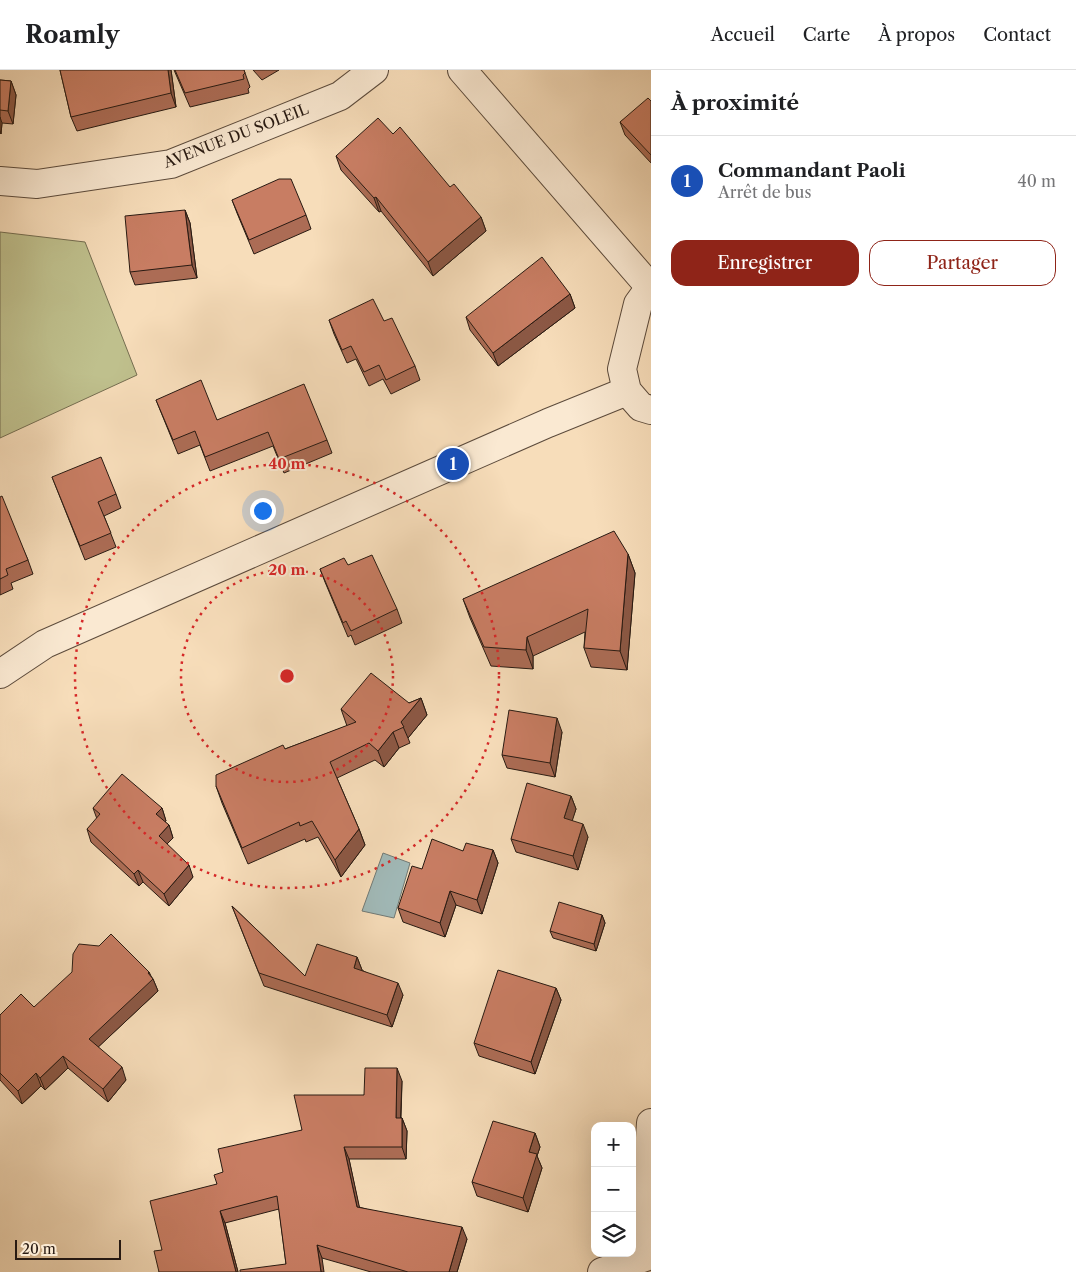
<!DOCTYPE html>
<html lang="fr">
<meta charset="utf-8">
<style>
:root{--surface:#fff;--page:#f2f2f2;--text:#202124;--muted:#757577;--line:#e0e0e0;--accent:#8f2418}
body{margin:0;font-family:"Libre Caslon Text",serif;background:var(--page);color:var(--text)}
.controls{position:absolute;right:15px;bottom:15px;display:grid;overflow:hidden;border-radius:10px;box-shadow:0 5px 20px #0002}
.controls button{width:45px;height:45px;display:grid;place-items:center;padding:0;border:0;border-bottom:1px solid var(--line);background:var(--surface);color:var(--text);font:25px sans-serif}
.scale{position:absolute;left:15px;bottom:12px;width:106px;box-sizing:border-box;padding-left:5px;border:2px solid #281a12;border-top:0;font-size:14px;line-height:18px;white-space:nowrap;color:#281a12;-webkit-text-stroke:4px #fae9d2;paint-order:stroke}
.you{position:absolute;left:262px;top:440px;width:18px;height:18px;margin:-12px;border:4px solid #fff;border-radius:50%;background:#1a73e8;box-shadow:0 0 0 8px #1a73e833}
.badge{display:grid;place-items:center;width:32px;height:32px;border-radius:50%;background:var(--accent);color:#fff;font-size:16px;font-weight:700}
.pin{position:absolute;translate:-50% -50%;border:2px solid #fff;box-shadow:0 1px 5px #0006}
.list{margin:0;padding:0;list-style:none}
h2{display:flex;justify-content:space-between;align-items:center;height:65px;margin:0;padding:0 20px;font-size:21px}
h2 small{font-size:16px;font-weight:400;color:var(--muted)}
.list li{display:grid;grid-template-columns:32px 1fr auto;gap:15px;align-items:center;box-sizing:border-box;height:90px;padding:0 20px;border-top:1px solid var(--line)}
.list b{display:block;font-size:19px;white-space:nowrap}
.list p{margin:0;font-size:16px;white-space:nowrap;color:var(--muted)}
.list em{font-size:16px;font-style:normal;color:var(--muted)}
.actions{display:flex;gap:10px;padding:15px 20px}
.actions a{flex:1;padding:11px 0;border:1px solid var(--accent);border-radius:15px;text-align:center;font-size:18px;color:var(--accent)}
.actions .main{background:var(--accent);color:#fff}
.icon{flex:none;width:28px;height:28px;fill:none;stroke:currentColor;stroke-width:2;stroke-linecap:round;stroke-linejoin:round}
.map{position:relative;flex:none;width:651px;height:1202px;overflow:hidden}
header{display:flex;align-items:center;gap:30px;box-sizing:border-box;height:70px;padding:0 25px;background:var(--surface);border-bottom:1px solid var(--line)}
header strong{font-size:24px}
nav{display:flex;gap:28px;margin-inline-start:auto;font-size:18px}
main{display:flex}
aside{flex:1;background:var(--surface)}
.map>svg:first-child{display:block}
.green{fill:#bfc08d;stroke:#746d50}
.water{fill:#a1bab9;stroke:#717a76}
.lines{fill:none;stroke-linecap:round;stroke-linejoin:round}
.minor-casing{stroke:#5c4b3c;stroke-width:30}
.tertiary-casing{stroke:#5c4b3c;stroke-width:30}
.minor{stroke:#fae9d2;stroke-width:28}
.tertiary{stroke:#fae9d2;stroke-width:28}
.wall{fill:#ac6c55;stroke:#281a12}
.shaded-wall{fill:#8c5845;stroke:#281a12}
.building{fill:#c87d63;stroke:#281a12}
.ring{fill:none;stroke:#d62828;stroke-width:2.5;stroke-dasharray:2.5 5}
.labels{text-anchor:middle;stroke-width:4;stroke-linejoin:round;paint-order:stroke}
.street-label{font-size:15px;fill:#281a12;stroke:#fae9d2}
.centre{fill:#d62828;stroke:#fae9d2;stroke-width:2.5}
.ring-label{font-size:15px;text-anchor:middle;font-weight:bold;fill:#d62828;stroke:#fae9d2;stroke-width:4;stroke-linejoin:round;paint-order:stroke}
</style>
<header>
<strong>Roamly</strong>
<nav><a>Accueil</a><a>Carte</a><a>À propos</a><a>Contact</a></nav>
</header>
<main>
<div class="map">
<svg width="651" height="1202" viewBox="0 0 651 1202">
<rect width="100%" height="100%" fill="#f7ddba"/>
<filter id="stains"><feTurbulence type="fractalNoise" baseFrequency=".004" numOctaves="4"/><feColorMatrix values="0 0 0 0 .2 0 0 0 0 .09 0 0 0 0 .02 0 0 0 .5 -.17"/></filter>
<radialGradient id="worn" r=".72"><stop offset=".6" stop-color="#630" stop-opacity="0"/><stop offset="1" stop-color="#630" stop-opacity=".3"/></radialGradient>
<polygon class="green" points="0,162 85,172 137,305 0,368"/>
<polygon class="water" points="383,783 410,793 394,848 362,841"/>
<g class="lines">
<defs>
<g id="minor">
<polyline points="0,111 37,114 171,94 340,26 374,0"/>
<polyline points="642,1187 651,1053"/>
<polyline points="602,1202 651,1185"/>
</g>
<g id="tertiary">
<polyline points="462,0 650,217"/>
<polyline points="651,216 638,234 622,299 627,321 641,337 651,340"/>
<polyline points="0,604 45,574 548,353 627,321"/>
</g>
</defs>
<use href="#minor" class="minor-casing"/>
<use href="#tertiary" class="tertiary-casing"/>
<use href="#minor" class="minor"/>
<use href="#tertiary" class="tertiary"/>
</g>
<g class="wall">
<polygon points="60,0 171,0 176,37 77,61 71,47"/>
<polygon points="174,0 244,0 250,17 248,19 249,23 190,37"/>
<polygon points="253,0 279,0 262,10"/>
<polygon points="0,10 11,11 16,25 13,54 2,53 1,64 0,63"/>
<polygon points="651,31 651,93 625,65 620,52"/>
<polygon points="393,64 450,117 481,147 486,161 433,206 381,141 379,142 341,100 336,86"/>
<polygon points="232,130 306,145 311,159 254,184 237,143"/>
<polygon points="185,140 190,153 197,208 135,215 130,202"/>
<polygon points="570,224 575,238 498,296 470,260 466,247"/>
<polygon points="329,250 384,251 415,296 420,310 391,324 383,309 369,316 356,289 347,293 334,264"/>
<polygon points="156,330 217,350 327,370 332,383 284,403 273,376 210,401 200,375 178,384"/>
<polygon points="52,407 116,424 121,438 104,446 116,477 85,490"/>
<polygon points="0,427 28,490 33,504 11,513 13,519 0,525"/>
<polygon points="628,484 635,503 627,600 591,597 584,578 585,562 533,586 533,599 491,596 470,548 463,529"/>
<polygon points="348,495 397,539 402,553 355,575 351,565 348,567 325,512 320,499"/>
<polygon points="421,628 427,645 408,668 410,673 399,678 384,697 375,690 337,708 359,759 365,775 341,807 318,767 306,772 305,769 248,794 222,733 216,716 285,679 347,656 341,639 409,633"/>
<polygon points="562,662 555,707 507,698 502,685"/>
<polygon points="571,726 576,739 572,750 588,767 578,800 516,782 511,769"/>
<polygon points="93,738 162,738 166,751 165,752 169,755 173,768 167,774 193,807 169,836 143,812 139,816 91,772 87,759 97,749"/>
<polygon points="493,780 498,793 482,844 456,835 445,867 403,852 398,838 422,799 463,781"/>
<polygon points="232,836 305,906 357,887 362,900 403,925 392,957 264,916"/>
<polygon points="602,845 605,853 596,881 553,868 550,861"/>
<polygon points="149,902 151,906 153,909 158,921 98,977 126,1010 108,1032 68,998 45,1020 41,1016 22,1034 0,1010 0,945 34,937"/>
<polygon points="556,918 561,930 535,1004 479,986 474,973"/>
<polygon points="402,1011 401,1048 402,1048 407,1061 406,1089 349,1089 359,1137 467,1169 457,1202 371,1202 322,1188 286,1194 279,1139 225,1153 238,1202 159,1202 162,1180 217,1114 223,1102 302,1060 364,1025"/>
<polygon points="535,1063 540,1077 537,1086 542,1098 528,1142 477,1126 472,1112"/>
</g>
<g class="shaded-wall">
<polygon points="168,0 171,0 176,37 171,23"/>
<polygon points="11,11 16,25 13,54 8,41"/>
<polygon points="0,47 2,53 1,64 0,60"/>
<polygon points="376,127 381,141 379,142 374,128"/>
<polygon points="185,140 190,153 197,208 192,195"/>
<polygon points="481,147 486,161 433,206 428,192"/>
<polygon points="570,224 575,238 498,296 493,283"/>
<polygon points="628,484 635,503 627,600 620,581"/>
<polygon points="527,567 533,586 533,599 526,580"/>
<polygon points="421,628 427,645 408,668 401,652"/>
<polygon points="557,648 562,662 555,707 550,693"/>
<polygon points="393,662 399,678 384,697 378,681"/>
<polygon points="571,726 576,739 569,761 564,748"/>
<polygon points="162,738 166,751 161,756 156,744"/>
<polygon points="583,754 588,767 578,800 573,786"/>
<polygon points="169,755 173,768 163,778 159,766"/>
<polygon points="359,759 365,775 341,807 335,790"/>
<polygon points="493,780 498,793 482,844 477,830"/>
<polygon points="189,795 193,807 169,836 164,824"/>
<polygon points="138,800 143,812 139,816 134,804"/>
<polygon points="450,821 456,835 445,867 440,853"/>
<polygon points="602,845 605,853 596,881 594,874"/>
<polygon points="357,887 362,900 358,910 354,898"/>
<polygon points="149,902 152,910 153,909 158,921 93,982 89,969"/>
<polygon points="398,913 403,925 392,957 387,945"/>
<polygon points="556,918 561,930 535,1004 531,992"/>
<polygon points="63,986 68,998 45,1020 40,1008"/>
<polygon points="122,997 126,1010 108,1032 103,1019"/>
<polygon points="397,998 402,1011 400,1060 396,1048"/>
<polygon points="36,1003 41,1016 22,1034 18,1021"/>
<polygon points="402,1048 407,1061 406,1089 402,1077"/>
<polygon points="535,1063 540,1077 537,1086 542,1098 528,1142 523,1128 529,1082"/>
<polygon points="344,1077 349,1089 362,1149 357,1137"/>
<polygon points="220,1141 225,1153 238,1202 236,1202"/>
<polygon points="462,1157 467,1169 457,1202 449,1202"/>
<polygon points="317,1175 322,1188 324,1202 321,1202"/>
</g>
<g class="building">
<polygon points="60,0 168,0 171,23 71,47"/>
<polygon points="175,0 244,0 245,3 243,5 244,9 185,23"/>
<polygon points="0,10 11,11 8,41 0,40"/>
<polygon points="648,28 651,31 651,85 620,52"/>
<polygon points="378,48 393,64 400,57 450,117 454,114 481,147 428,192 376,127 374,128 336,86"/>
<polygon points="279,109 291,109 306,145 249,170 232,130"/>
<polygon points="185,140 192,195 130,202 125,146"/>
<polygon points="542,187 570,224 493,283 466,247"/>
<polygon points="373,229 384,251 392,248 415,296 386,310 379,295 364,302 351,276 342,280 329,250"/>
<polygon points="201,310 217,350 304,314 327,370 279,389 268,362 205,387 195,361 173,370 156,330"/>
<polygon points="101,387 116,424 98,432 111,463 80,476 52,407"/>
<polygon points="2,426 28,490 6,499 8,505 0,509 0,427"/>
<polygon points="614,461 628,484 620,581 584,578 588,539 527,567 526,580 484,577 463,529"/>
<polygon points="372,485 397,539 351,561 346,551 343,553 320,499 344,488 348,495"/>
<polygon points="371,603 409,633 421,628 401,652 404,657 393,662 378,681 369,673 330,692 359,759 335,790 312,751 300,756 299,752 242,778 216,716 216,705 283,675 285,679 356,652 341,639"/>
<polygon points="509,640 557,648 550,693 502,685"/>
<polygon points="122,704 162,738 156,744 169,755 159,766 189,795 164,824 138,800 134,804 87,759 100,744 93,738"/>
<polygon points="527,713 571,726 564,748 583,754 573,786 511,769"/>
<polygon points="432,769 463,781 466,773 493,780 477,830 450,821 440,853 398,838 412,796 422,799"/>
<polygon points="559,832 602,845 594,874 550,861"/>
<polygon points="232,836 305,906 317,874 357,887 354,898 398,913 387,945 259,903"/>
<polygon points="111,864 149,902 148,903 153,909 89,969 122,997 103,1019 63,986 40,1008 36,1003 18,1021 0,1003 0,945 21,924 34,937 72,902 73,884 79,874 99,876"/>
<polygon points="498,900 556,918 531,992 474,973"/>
<polygon points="365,998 397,998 396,1048 402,1048 402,1077 344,1077 357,1137 462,1157 449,1202 408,1202 317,1175 321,1202 240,1202 240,1200 286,1194 277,1126 220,1141 236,1202 159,1202 154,1181 162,1180 150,1131 217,1114 214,1105 223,1102 218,1079 302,1060 294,1025 364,1025"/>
<polygon points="493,1051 535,1063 529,1082 537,1084 523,1128 472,1112"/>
</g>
<g class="ring">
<circle cx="287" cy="606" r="106"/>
<circle cx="287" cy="606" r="212"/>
</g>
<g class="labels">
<g class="street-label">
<text transform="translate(236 66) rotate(-21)" y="5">AVENUE DU SOLEIL</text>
</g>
</g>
<circle cx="287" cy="606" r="8" class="centre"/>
<g class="ring-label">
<text x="287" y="399">40 m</text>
<text x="287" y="505">20 m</text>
</g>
<rect width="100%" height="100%" filter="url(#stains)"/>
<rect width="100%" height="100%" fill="url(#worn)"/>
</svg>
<div class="controls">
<button>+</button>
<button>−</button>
<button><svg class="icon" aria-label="layers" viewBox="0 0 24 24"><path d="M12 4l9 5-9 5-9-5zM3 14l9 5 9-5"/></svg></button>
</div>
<div class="scale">20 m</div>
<div class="you"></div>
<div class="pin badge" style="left:453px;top:394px;background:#1a4fb4">1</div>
</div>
<aside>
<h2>À proximité<small></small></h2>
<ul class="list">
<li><span class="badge" style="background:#1a4fb4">1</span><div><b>Commandant Paoli</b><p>Arrêt de bus</p></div><em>40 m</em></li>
</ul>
<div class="actions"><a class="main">Enregistrer</a><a>Partager</a></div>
</aside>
</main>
